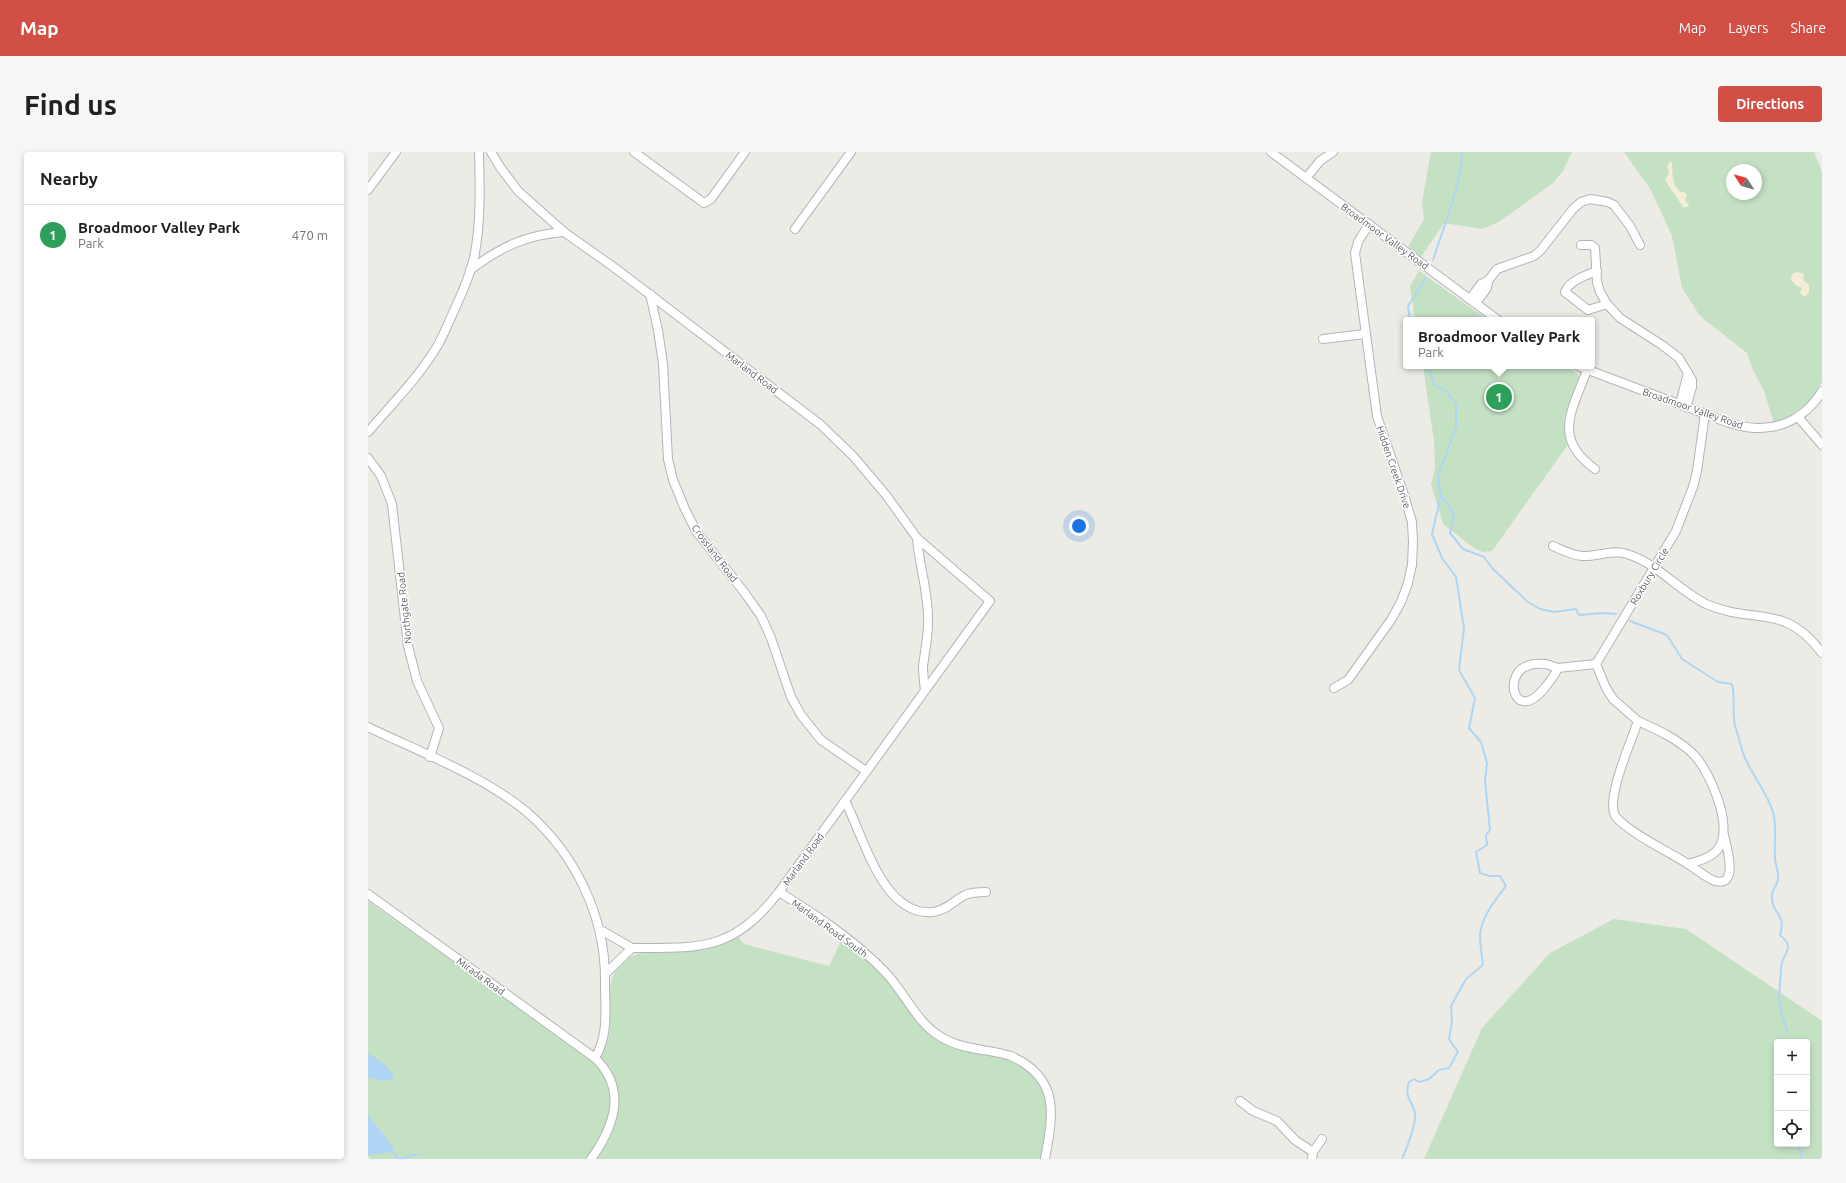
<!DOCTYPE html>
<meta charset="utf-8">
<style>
:root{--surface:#fff;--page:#f6f6f6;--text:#202124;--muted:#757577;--line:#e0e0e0;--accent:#d24f45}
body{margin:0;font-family:Ubuntu,sans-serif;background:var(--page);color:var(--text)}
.controls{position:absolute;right:12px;bottom:12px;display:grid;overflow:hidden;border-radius:4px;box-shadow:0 2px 6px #0003}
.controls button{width:36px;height:36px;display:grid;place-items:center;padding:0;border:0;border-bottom:1px solid var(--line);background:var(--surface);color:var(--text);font:20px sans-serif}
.compass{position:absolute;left:1358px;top:12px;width:36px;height:36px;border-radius:50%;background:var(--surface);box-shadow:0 2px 6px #0003;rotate:306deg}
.you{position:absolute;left:711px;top:374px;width:14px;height:14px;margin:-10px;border:3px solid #fff;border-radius:50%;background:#1a73e8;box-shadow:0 0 0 6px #1a73e833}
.badge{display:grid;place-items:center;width:26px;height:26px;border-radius:50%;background:var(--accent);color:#fff;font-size:13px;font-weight:700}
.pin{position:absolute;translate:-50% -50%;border:2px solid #fff;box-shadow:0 1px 4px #0006}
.popup{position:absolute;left:1035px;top:165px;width:192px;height:52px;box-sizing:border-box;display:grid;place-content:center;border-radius:4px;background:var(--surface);filter:drop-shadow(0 1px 3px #0005);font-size:13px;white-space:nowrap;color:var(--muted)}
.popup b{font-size:15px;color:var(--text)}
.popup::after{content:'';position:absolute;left:50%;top:100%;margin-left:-8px;border:8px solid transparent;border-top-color:var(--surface)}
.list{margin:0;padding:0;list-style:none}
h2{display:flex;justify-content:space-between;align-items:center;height:52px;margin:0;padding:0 16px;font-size:17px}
h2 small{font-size:13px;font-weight:400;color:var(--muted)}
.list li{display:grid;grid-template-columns:26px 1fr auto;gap:12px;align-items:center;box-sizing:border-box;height:60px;padding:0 16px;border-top:1px solid var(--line)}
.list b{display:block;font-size:15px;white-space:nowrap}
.list p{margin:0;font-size:13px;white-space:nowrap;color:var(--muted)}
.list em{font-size:13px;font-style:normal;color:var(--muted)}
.icon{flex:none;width:22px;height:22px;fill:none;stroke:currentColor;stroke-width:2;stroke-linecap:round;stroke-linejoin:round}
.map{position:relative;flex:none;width:1454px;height:1007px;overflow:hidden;border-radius:4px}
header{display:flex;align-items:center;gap:24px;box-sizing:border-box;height:56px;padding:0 20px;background:var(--accent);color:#fff}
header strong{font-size:19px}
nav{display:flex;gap:22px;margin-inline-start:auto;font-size:14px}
.intro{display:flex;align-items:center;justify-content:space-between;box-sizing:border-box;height:96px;padding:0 24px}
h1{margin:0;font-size:28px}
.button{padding:10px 18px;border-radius:4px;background:var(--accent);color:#fff;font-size:14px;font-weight:700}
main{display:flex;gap:24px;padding:0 24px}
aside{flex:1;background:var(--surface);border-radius:4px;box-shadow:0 2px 6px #0003}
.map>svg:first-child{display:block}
.green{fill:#c5e1c4;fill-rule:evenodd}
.sand{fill:#f5eed7}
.water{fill:#aed6f4}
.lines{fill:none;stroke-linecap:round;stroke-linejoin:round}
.stream{stroke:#aed6f4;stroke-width:2}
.minor-casing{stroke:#b2b5b8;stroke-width:10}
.minor{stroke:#fff;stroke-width:8}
.labels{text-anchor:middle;stroke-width:3;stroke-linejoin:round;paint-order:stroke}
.street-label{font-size:10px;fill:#5d6063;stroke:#fff}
</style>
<header>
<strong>Map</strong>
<nav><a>Map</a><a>Layers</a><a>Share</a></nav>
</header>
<div class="intro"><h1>Find us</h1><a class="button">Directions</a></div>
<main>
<aside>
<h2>Nearby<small></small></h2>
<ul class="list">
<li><span class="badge" style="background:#2e9e5b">1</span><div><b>Broadmoor Valley Park</b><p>Park</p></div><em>470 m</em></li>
</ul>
</aside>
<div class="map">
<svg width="1454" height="1007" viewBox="0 0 1454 1007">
<rect width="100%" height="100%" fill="#edebe5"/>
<g class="green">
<polygon points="1063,0 1204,0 1195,19 1184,32 1129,71 1114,77 1076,71 1053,105 1040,95 1056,67 1054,50"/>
<path d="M1256,0H1446L1454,20V230C1443,251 1428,262 1406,271L1396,239L1385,218L1379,201L1332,164L1314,136L1304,84L1283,38ZM1364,18H1388V42H1364Z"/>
<polygon points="1051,119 1120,168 1047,168 1042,134"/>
<path d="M1055,214H1195C1201,217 1208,218 1211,225L1196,266L1199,294L1124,399L1115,400L1106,396L1075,372L1063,332L1067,317L1066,289Z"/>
<path d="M0,749L228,912C246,885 241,878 242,848C242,842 242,835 243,830C255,789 296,802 327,799C343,798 356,793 370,785L376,792L461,814L474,787C485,795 495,803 505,812C531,836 550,866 576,890C586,900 604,900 616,902C657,908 683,927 679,971C678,983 674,995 673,1007H0Z"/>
<path d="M1246,767L1318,777L1454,869V1007H1056L1114,876L1182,801ZM1409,890H1439V992H1409Z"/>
</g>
<g class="sand">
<path d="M1304,10C1305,18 1303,30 1310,38C1313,40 1316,40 1319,42L1317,48L1321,53L1320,55H1315C1309,45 1302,37 1297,27L1301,22L1299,14L1301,11Z"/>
<polygon points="1429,120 1436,122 1435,128 1441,133 1441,141 1436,145 1432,141 1434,136 1429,134 1423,128 1424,122"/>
</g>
<g class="water">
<polygon points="0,901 15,911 25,922 25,927 13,929 0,925"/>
<polygon points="0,963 25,995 25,998 23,1000 0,1003"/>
</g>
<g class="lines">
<g class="stream">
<path d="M1065,108C1076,73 1092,37 1094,0"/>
<polyline points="1042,168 1040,154 1058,126"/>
<polyline points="1073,343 1086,362 1082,381 1095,397 1116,405 1125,417 1160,450 1172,457 1186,460 1208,457 1211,463 1235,461 1248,462"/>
<path d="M1262,469L1299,483L1314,507L1350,530L1364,532C1368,547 1363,562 1368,577C1371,586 1373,597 1377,606C1385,625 1399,640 1405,660C1409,674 1406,691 1407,706C1407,713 1411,719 1410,727C1410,732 1404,737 1404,744C1403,763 1419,760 1412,783C1429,797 1414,800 1413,816C1413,830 1409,845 1413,860C1415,867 1418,873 1419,881"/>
<polyline points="1419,888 1420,890"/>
<polyline points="1429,992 1434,1003 1432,1007"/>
<polyline points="24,999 31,1007"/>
<polyline points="32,1007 49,1002"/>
<path d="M1034,1007C1039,995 1048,975 1047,962C1046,950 1035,946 1041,930L1046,927L1051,930L1061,927L1071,918L1081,916L1090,900L1081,887L1084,869L1083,854L1098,827L1115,813C1114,803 1112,793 1112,784C1113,765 1127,748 1138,734L1132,724H1122L1112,721L1108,700L1119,693L1118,683L1122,678L1117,629L1119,611L1113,590L1101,576L1107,546L1091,518L1096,476L1088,425L1074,406L1064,382L1073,343L1070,330L1071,321L1088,275V252L1079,240L1066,232L1060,214"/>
</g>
<defs>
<g id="minor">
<path d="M123,0L132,15L150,39L196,80L247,116L453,273L485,304L518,343L549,386L622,449L411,740C365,799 334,796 264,796"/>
<polyline points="266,0 336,51 343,47 377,0"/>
<polyline points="903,0 1130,168"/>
<polyline points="938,26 952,9 965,0"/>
<polyline points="0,38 28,0"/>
<polyline points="427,77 483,0"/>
<polyline points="1213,93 1223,93 1227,96 1229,130 1232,140 1239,152 1252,166 1294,193 1311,206 1324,228 1324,235 1318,255"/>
<path d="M102,118C133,95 157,83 196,80"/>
<path d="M1229,119C1218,123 1201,129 1197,140L1220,158L1239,152"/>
<polyline points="282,142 290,178 295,212 300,307 305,328 317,357 328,379 376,440 393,464 403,486 423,545 433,563 453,588 498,619"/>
<polyline points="1102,147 1113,132 1120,129 1129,117 1166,104 1172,99 1205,57 1213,50 1222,47 1240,50 1246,53 1262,74 1272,93"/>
<polyline points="1108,151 1119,136 1120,129"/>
<polyline points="955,187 997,182"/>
<path d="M1210,214C1246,228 1282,241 1319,255C1339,262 1367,276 1389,276C1416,277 1440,263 1454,239"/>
<path d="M1219,218C1204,259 1184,286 1227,317"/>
<polyline points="1312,252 1320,221"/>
<polyline points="1430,265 1454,293"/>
<path d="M0,280C24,252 51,225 70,193C77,180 83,165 89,152C96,137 102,122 106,106C113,72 112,35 111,0"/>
<polyline points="0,306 13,324 24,352 40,494 49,529 71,576 62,605"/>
<path d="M549,386C551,414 561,441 560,471C560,485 557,499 555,514C555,521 556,530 557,538"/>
<path d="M1185,394C1194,398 1203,403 1214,404C1229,405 1243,397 1259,402C1289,411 1310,438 1338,452C1386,473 1416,450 1454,501"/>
<path d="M1178,512L1190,516C1186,525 1181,531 1174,539C1145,571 1134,519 1162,513C1167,511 1173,512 1178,512Z"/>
<polyline points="1190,516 1228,512"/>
<polyline points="966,536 980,528 1023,468 1033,450 1040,431 1044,413 1045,390 1044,370 1037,346 1009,264 987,101 990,90 1001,72"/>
<path d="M1270,569C1290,578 1312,588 1327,604C1343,622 1366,675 1350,697C1343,706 1330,709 1320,712C1303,701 1260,680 1248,665C1236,649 1264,588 1270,569Z"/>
<polyline points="1270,569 1245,547 1238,536 1228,512 1308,379 1325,335 1329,319 1337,262"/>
<path d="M0,575C52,600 116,624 160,661C208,703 238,766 237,830C237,856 241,883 227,906"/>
<path d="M477,649C495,682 514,765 565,760C577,759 587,748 597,743C604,740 611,740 618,740"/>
<path d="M1320,712C1328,717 1338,726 1347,729C1372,736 1358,693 1356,683"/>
<path d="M411,740C448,763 488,789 518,821C537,841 548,870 573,885C594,898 621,897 643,904C693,927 685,963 677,1007"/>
<path d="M0,742L227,906C260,938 246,975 223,1007"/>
<polyline points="231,777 264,796"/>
<polyline points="238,821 264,796"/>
<polyline points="872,949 885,959 909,969 927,988 945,1000"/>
<polyline points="944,1007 945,1000 954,987"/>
</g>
</defs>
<use href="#minor" class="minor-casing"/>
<use href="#minor" class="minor"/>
</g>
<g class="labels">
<g class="street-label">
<text transform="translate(1017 84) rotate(36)" y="4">Broadmoor Valley Road</text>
<text transform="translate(384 220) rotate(37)" y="4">Marland Road</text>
<text transform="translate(1325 256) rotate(19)" y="4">Broadmoor Valley Road</text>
<text transform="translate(1026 315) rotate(71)" y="4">Hidden Creek Drive</text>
<text transform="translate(347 401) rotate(53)" y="4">Crossland Road</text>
<text transform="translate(1281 424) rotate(-59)" y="4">Roxbury Circle</text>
<text transform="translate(36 456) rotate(-96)" y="4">Northgate Road</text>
<text transform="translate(435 707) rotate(-54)" y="4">Marland Road</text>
<text transform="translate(462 776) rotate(36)" y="4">Marland Road South</text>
<text transform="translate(113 824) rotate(36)" y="4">Mirada Road</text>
</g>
</g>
</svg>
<div class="controls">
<button>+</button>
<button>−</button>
<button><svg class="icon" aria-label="locate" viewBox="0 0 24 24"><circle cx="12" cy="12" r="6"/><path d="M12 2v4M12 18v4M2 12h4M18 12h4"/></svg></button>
</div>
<svg class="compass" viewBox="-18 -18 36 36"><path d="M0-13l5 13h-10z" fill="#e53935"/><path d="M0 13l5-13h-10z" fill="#757577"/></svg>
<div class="you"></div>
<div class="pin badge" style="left:1131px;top:245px;background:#2e9e5b">1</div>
<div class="popup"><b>Broadmoor Valley Park</b>Park</div>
</div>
</main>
